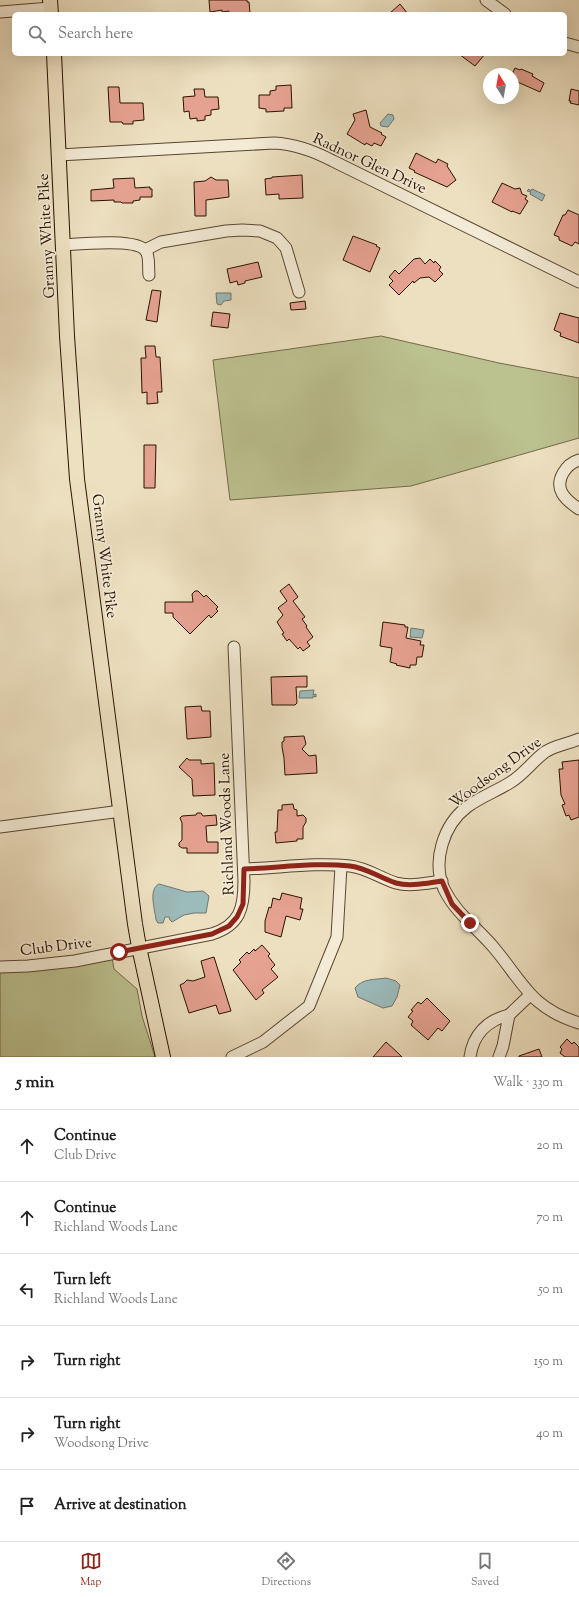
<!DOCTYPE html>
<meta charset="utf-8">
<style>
:root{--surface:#fff;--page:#f6f6f6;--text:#222;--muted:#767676;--line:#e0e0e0;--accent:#8f2418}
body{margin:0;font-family:"Sorts Mill Goudy",serif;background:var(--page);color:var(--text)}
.compass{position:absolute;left:483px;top:68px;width:36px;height:36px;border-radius:50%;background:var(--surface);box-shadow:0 4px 16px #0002;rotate:349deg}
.stop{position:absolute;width:12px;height:12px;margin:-9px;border:3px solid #8f2418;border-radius:50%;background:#fff}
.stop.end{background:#8f2418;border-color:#fff;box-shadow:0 1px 4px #0008}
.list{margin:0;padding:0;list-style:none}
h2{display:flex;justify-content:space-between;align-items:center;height:52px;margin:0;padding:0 16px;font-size:17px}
h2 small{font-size:13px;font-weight:400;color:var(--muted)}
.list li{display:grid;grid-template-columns:26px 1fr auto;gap:12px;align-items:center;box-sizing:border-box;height:72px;padding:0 16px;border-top:1px solid var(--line)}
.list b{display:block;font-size:15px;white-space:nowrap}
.list p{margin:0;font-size:13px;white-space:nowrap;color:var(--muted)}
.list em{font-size:13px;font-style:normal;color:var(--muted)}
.icon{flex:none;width:22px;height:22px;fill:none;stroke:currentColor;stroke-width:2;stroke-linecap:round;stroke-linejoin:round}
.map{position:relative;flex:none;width:579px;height:1057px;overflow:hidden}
.search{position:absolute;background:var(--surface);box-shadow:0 4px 16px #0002;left:12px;right:12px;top:12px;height:44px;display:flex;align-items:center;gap:10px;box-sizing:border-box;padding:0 14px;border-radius:6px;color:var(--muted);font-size:15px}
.sheet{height:484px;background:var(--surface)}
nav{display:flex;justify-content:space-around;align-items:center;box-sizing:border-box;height:56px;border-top:1px solid var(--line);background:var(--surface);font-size:11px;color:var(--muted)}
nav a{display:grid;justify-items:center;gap:2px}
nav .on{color:var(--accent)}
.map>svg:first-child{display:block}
.green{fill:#bcc190;stroke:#736a48}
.water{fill:#9cbbbb;stroke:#6e7770}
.building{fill:#e6a291;stroke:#2a1200}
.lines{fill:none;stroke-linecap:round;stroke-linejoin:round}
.minor-casing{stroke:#5b4630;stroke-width:13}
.major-casing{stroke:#2a1200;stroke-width:16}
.minor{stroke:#f3ebd6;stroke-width:11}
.major{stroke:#ede0c0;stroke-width:14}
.route{stroke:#8f2418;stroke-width:5}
.labels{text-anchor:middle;stroke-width:3.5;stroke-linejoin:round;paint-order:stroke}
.street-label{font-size:15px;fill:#2a1200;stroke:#f3ebd6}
</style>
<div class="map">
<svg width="579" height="1057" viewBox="0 0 579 1057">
<rect width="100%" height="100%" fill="#ede0c0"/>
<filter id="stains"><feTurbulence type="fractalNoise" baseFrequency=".005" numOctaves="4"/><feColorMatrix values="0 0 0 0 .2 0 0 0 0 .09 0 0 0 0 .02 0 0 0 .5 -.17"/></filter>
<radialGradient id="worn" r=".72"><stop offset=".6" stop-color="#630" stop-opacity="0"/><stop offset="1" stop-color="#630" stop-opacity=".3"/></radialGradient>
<g class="green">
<polygon points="381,336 499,363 579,378 579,438 411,486 230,500 213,360"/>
<polygon points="112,958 114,969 137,989 142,1016 155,1057 0,1057 0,972"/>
</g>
<g class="water">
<polygon points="388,114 393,115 394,119 388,127 381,126 380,123"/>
<polygon points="529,189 531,191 532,189 545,195 542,201 530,194 531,192 527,191"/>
<polygon points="231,293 231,300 224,301 221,305 217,304 216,293"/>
<polygon points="411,628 424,630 422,638 410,637"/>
<polygon points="314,690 313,695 316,694 316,697 313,696 313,698 299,698 300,691"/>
<path d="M159,884L187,892L203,891L209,896L206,913H194L184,915L172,922L170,920L169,917H165L163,923H158L156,920C155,910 148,889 159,884Z"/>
<path d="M386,978L396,981L400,985L397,997L392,1006L383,1008L358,997L355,988C363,978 375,980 386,978Z"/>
</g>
<g class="building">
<polygon points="209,0 247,0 247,2 249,2 250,13 229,14 229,11 222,12 222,10 210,12"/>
<polygon points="400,4 408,14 389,14"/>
<polygon points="459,54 485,54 475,66"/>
<polygon points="515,68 520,70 521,69 533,74 532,76 544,83 540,92 513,80 513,72"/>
<polygon points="291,85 292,108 284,108 284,111 266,112 266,109 259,108 259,95 270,95 270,91 276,90 276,86"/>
<polygon points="108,87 119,87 120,103 143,103 144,120 133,121 133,124 123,124 122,122 110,122"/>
<polygon points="194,89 204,89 205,97 218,97 219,109 211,110 211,115 205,116 205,120 197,121 197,118 190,119 189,111 184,112 183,97 195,96"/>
<polygon points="571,89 579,91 579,105 570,103 571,101 569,101"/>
<polygon points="366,110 370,127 382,133 381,134 386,137 381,146 374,143 372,146 366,143 365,145 347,134 355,120 353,114"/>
<polygon points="416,153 436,163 438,159 448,164 447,166 456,180 447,187 414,172 415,171 409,168"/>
<polygon points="302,175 303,198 279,199 279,194 266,195 265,179 272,178 272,177"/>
<polygon points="211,177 216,180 228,180 229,197 206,200 206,216 195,216 194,182 205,181"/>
<polygon points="134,178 135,188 150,187 150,189 152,189 152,197 140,197 140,200 133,201 133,203 122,203 121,202 114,202 114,200 91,201 91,190 114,188 113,179"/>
<polygon points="502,183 515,189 520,188 522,194 527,196 525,199 528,201 520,214 512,211 512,212 492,202"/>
<polygon points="568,210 579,215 579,244 575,242 572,246 559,240 559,237 554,235 563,215 565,215"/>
<polygon points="353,236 377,245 376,246 380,248 370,272 343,260"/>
<polygon points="420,258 425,264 430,259 434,263 435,261 441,267 439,270 443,274 435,282 429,277 420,278 414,283 413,281 399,295 389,285 393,281 389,277 395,270 399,274 414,259"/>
<polygon points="258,262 262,277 245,281 245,283 238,285 237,281 230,283 227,269"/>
<polygon points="152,290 161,291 157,322 146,320"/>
<polygon points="305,301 306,309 291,310 290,303"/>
<polygon points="213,312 230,314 228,328 211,326"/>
<polygon points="560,313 579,318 579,343 560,336 561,333 554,330"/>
<polygon points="145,346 155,346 156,357 160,357 162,392 157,392 158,403 147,404 147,392 142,393 141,358 146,358"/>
<polygon points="144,445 156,445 155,488 144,488"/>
<polygon points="289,584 298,597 293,601 305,617 302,619 307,626 306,627 313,637 307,642 310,646 303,651 300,647 298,649 289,639 287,641 282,634 284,633 277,622 283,615 278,608 287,601 280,591"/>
<polygon points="195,591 198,591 204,597 206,595 218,607 216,609 218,611 211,618 209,615 190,634 173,617 173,613 165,613 165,602 193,602 192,594"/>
<polygon points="383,622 405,625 405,627 408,627 406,638 421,641 420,645 424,645 422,657 417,657 416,665 410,665 410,668 396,665 397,664 390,662 392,648 380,646"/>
<polygon points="307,676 307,687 296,687 297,703 295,705 272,705 271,677"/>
<polygon points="201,706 202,711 210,711 211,737 187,739 185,707"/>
<polygon points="304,736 306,744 302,749 309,756 316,755 317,773 285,775 284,758 282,747 282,742 284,741 284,737"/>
<polygon points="187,758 189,760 201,760 201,764 214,763 215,795 193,796 192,779 179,767"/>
<polygon points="579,760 579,817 571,820 569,815 566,816 562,805 565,804 561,795 559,769 563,769 562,762"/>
<polygon points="293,804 294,809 297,810 297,816 303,815 306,818 306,822 303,827 303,839 297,839 297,841 276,843 275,832 277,832 278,810 282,810 282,805"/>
<polygon points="197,813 201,813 203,816 216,815 217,825 206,826 207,842 218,842 218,853 187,853 187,848 182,848 179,846 179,843 182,840 182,823 180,818 182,816 196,815"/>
<polygon points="282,893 302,898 300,909 303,909 300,920 286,916 281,937 265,932 265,921 269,907 271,908 273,898 280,900"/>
<polygon points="262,945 270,954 268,956 275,965 271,969 278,977 262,990 264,993 256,1000 233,970 241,962 239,960 247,952 249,954 254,949 255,951"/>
<polygon points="214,957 231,1011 219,1014 216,1005 189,1013 180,985 184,983 187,980 193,981 205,977 201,961"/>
<polygon points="427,998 450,1021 442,1031 438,1028 428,1040 411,1025 413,1021 408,1017 413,1011 411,1010 418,1002 421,1004"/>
<polygon points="567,1039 572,1044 574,1042 579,1047 579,1057 565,1057 560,1053 562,1049 560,1047"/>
<polygon points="386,1042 397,1052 402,1057 373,1057"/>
<polygon points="539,1049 542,1057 519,1057 519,1056"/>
</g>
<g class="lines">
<defs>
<g id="minor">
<polyline points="486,0 505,14"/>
<polyline points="0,12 51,8"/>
<polyline points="565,43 579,47"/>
<path d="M59,155L274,143C296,144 314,151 333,161L579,282"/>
<path d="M63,245C79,244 137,238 146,251C150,257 148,269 149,275"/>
<polyline points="145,250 161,242 226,231 242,230 260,231 277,238 286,248 299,292"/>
<path d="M579,460C566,464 555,480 562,493C566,500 573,505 579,509"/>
<path d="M579,739C568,744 556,745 545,752C533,761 524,774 511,782C497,791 480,797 467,807C443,825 432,862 444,889C456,914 478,928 495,949C524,984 531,1008 579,1023"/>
<polyline points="0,827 121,811"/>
<path d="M244,869C279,868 316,862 350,866C367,868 380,878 396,883C410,887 427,883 442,881"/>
<path d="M0,967L28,966L75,961L212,934C240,925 244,908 244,881L234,647"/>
<polyline points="509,1015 530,995"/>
<polyline points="232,1057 263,1042 309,1006 337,937 341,866"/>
<path d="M470,1057C473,1035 487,1020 509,1015L503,1046L499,1057"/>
</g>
<g id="major">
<polyline points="50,0 51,14"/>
<polyline points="54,54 67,336 77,479 135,924 139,947 163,1057"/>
</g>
</defs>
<use href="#minor" class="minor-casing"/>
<use href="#major" class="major-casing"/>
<use href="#minor" class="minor"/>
<use href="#major" class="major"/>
</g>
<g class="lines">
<path class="route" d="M119,952L212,934L229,926L237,917L243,904L244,869C278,868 316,862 350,866C367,868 380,878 396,883C410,887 427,883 442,881L452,904L470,923"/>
</g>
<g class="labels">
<g class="street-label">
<text transform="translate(370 163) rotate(25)" y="5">Radnor Glen Drive</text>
<text transform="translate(46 236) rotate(-93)" y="5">Granny White Pike</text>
<text transform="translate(105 556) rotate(83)" y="5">Granny White Pike</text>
<text transform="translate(495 772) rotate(-36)" y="5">Woodsong Drive</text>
<text transform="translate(226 824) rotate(-92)" y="5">Richland Woods Lane</text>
<text transform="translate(56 946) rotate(-7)" y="5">Club Drive</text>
</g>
</g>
<rect width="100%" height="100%" filter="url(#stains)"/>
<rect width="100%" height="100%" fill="url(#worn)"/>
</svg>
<svg class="compass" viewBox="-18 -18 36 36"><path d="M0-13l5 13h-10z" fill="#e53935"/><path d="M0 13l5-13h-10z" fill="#767676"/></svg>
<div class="stop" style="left:119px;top:952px"></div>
<div class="stop end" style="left:470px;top:923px"></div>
<div class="search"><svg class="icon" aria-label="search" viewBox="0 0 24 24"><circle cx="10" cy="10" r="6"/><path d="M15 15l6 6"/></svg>Search here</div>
</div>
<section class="sheet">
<h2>5 min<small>Walk · 330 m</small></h2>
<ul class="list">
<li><svg class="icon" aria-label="ahead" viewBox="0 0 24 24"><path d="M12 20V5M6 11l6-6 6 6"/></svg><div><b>Continue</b><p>Club Drive</p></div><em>20 m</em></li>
<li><svg class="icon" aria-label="ahead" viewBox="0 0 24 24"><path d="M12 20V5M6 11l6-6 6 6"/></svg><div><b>Continue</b><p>Richland Woods Lane</p></div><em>70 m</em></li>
<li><svg class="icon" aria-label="left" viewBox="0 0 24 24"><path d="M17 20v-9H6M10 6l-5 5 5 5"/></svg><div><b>Turn left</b><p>Richland Woods Lane</p></div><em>50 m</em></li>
<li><svg class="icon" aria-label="right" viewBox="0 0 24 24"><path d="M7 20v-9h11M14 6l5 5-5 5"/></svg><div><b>Turn right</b></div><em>150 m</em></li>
<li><svg class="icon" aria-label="right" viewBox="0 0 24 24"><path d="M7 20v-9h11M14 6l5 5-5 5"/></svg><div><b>Turn right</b><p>Woodsong Drive</p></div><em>40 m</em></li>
<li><svg class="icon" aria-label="arrive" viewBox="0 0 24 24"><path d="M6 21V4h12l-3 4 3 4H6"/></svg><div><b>Arrive at destination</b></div></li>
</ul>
</section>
<nav>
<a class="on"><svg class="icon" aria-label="map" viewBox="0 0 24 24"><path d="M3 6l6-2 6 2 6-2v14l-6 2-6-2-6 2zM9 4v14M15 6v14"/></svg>Map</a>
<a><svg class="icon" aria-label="directions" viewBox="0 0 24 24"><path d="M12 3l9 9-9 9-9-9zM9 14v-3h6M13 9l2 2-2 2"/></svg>Directions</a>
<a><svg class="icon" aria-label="saved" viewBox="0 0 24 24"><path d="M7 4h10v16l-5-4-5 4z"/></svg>Saved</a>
</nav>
